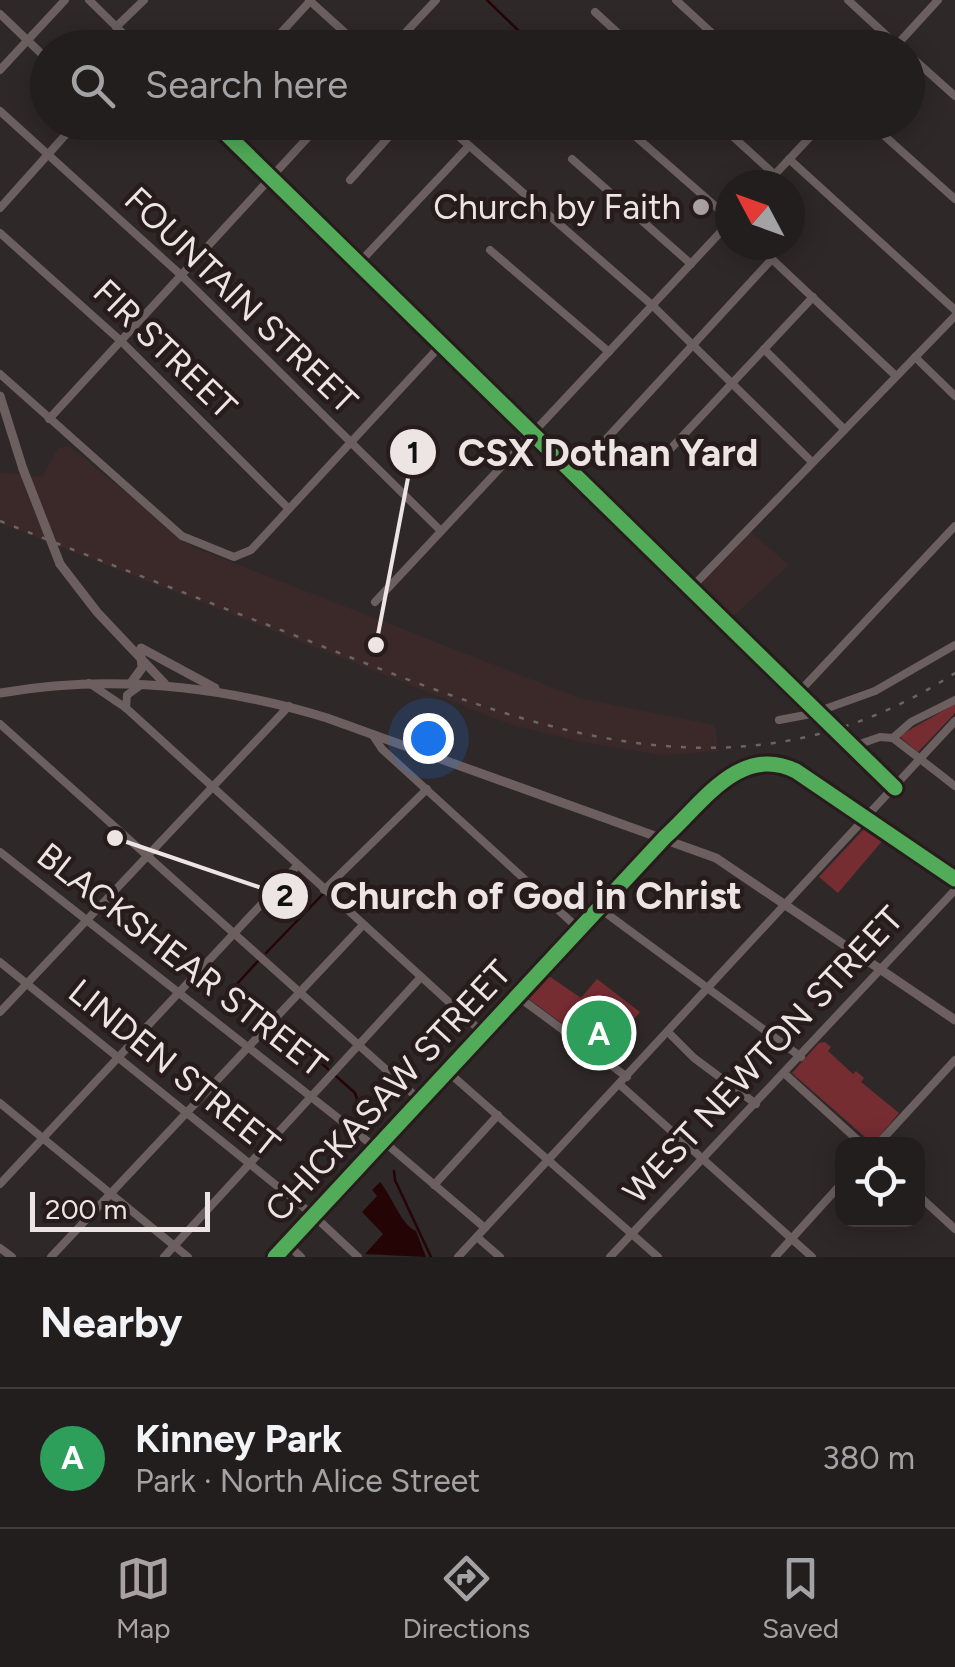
<!DOCTYPE html>
<meta charset="utf-8">
<style>
:root{--surface:#231e1e;--page:#2b2727;--text:#f1f3f6;--muted:#a3a2a4;--line:#403c3c;--accent:#aaa2a2}
body{margin:0;font-family:Figtree,sans-serif;background:var(--page);color:var(--text)}
.controls{position:absolute;right:30px;bottom:30px;display:grid;overflow:hidden;border-radius:20px;box-shadow:0 5px 25px #0003}
.controls button{width:90px;height:90px;display:grid;place-items:center;padding:0;border:0;border-bottom:2px solid var(--line);background:var(--surface);color:var(--text);font:50px sans-serif}
.compass{position:absolute;left:715px;top:170px;width:90px;height:90px;border-radius:50%;background:var(--surface);box-shadow:0 5px 25px #0003;rotate:311deg}
.scale{position:absolute;left:30px;bottom:25px;width:180px;box-sizing:border-box;padding-left:10px;border:5px solid #ede4e4;border-top:0;font-size:28px;line-height:35px;white-space:nowrap;color:#ede4e4;-webkit-text-stroke:8px #281b1b;paint-order:stroke}
.you{position:absolute;left:428px;top:738px;width:35px;height:35px;margin:-25px;border:8px solid #fff;border-radius:50%;background:#1a73e8;box-shadow:0 0 0 15px #1a73e833}
.badge{display:grid;place-items:center;width:65px;height:65px;border-radius:50%;background:var(--accent);color:#fff;font-size:32px;font-weight:700}
.pin{position:absolute;translate:-50% -50%;border:5px solid #fff;box-shadow:0 2px 10px #0006}
.list{margin:0;padding:0;list-style:none}
h2{display:flex;justify-content:space-between;align-items:center;height:130px;margin:0;padding:0 40px;font-size:42px}
h2 small{font-size:32px;font-weight:400;color:var(--muted)}
.list li{display:grid;grid-template-columns:65px 1fr auto;gap:30px;align-items:center;box-sizing:border-box;height:140px;padding:0 40px;border-top:2px solid var(--line)}
.list b{display:block;font-size:38px;white-space:nowrap}
.list p{margin:0;font-size:32px;white-space:nowrap;color:var(--muted)}
.list em{font-size:32px;font-style:normal;color:var(--muted)}
.icon{flex:none;width:55px;height:55px;fill:none;stroke:currentColor;stroke-width:2;stroke-linecap:round;stroke-linejoin:round}
.map{position:relative;flex:none;width:955px;height:1257px;overflow:hidden}
.search{position:absolute;background:var(--surface);box-shadow:0 5px 25px #0003;left:30px;right:30px;top:30px;height:110px;display:flex;align-items:center;gap:25px;box-sizing:border-box;padding:0 35px;border-radius:55px;color:var(--muted);font-size:38px}
.sheet{height:270px;background:var(--surface)}
nav{display:flex;justify-content:space-around;align-items:center;box-sizing:border-box;height:140px;border-top:2px solid var(--line);background:var(--surface);font-size:28px;color:var(--muted)}
nav a{display:grid;justify-items:center;gap:5px}
nav .on{color:var(--accent)}
.map>svg:first-child{display:block}
.built{fill:#3b2929}
.green{fill:#752d32}
.water{fill:#250406}
.lines{fill:none;stroke-linecap:round;stroke-linejoin:round}
.stream{stroke:#250406;stroke-width:2.5}
.minor{stroke:#6b5f5f;stroke-width:8}
.major{stroke:#6d5f5f;stroke-width:9}
.rail{stroke:#6b6464;stroke-width:2.5;stroke-dasharray:5 10;stroke-linecap:butt}
.major-bridge{stroke:#6d5f5f;stroke-width:9}
.cycleway-casing{stroke:#281b1b;stroke-width:21}
.cycleway{stroke:#51ab58;stroke-width:15}
.poi-dot{fill:#aaa2a2;stroke:#281b1b;stroke-width:4}
.labels{text-anchor:middle;stroke-width:9;stroke-linejoin:round;paint-order:stroke}
.poi-label{font-size:35px;fill:#ede4e4;stroke:#281b1b;text-anchor:end}
.street-label{font-size:35px;fill:#ede4e4;stroke:#281b1b}
.leader{fill:none;stroke:#ede4e4;stroke-width:4}
.callout-dot{fill:#ede4e4;stroke:#281b1b;stroke-width:4}
.mark-label{font-size:30px;text-anchor:middle;font-weight:bold;fill:#111}
.callout-label{font-size:38px;text-anchor:middle;font-weight:bold;fill:#ede4e4;stroke:#281b1b;stroke-width:9;stroke-linejoin:round;paint-order:stroke}
</style>
<div class="map">
<svg width="955" height="1257" viewBox="0 0 955 1257">
<rect width="100%" height="100%" fill="#2f2828"/>
<g class="built">
<polygon points="69,446 193,547 579,698 715,725 718,751 662,755 582,742 512,725 0,523 0,472 42,477 58,448"/>
<polygon points="747,529 789,565 728,621 692,587"/>
</g>
<g class="green">
<polygon points="955,704 955,713 918,752 899,736"/>
<polygon points="865,828 883,840 838,893 819,877"/>
<polygon points="543,972 581,998 597,979 640,1012 604,1054 522,994"/>
<polygon points="825,1042 831,1047 828,1051 853,1074 856,1071 864,1078 861,1082 899,1113 873,1144 792,1073 819,1043"/>
</g>
<path class="water" d="M380,1182C392,1196 401,1225 416,1231L426,1257L365,1254L383,1234L362,1212L377,1196L372,1190Z"/>
<g class="lines">
<g class="stream">
<polyline points="487,0 525,37 530,48"/>
<polyline points="266,953 323,894"/>
<polyline points="258,961 237,984 269,1019"/>
<polyline points="276,1025 328,1069"/>
<polyline points="336,1076 355,1093 359,1105"/>
<polyline points="394,1171 395,1180 431,1257"/>
</g>
<g class="minor">
<polyline points="89,0 138,48"/>
<polyline points="309,0 362,48"/>
<polyline points="676,0 728,48"/>
<polyline points="848,0 900,48"/>
<polyline points="595,12 634,48"/>
<polyline points="0,14 48,60"/>
<polyline points="116,27 144,0"/>
<polyline points="267,48 311,0"/>
<polyline points="391,48 436,0"/>
<polyline points="894,48 938,0"/>
<polyline points="908,54 955,96"/>
<polyline points="0,70 65,0"/>
<polyline points="0,111 182,276 441,531"/>
<polyline points="214,122 895,788"/>
<polyline points="442,122 652,305 812,462"/>
<polyline points="619,122 730,219"/>
<polyline points="717,122 775,175"/>
<polyline points="869,122 955,199"/>
<polyline points="572,159 691,264"/>
<polyline points="789,159 955,310"/>
<polyline points="350,180 402,122"/>
<polyline points="765,185 824,122"/>
<polyline points="0,208 77,122"/>
<polyline points="0,233 122,342 289,509"/>
<polyline points="757,245 896,376"/>
<polyline points="490,250 609,352"/>
<polyline points="359,263 468,147"/>
<polyline points="764,349 844,429"/>
<polyline points="915,357 955,396"/>
<polyline points="0,374 182,536 234,557 251,550 442,344"/>
<polyline points="49,419 322,122"/>
<polyline points="661,459 813,297"/>
<polyline points="575,473 772,259"/>
<polyline points="692,587 955,316"/>
<polyline points="375,602 730,222"/>
<polyline points="89,683 126,708 483,1033"/>
<polyline points="800,691 955,526"/>
<polyline points="126,708 127,695 141,685"/>
<polyline points="779,720 811,714 875,691 955,645"/>
<polyline points="0,724 420,1100"/>
<polyline points="372,734 382,749 579,929"/>
<polyline points="893,738 955,786"/>
<polyline points="851,747 880,737 893,738 911,722 955,700"/>
<polyline points="0,852 376,1148"/>
<polyline points="324,890 427,789"/>
<polyline points="599,908 801,1057"/>
<polyline points="0,962 313,1215 358,1257"/>
<polyline points="517,996 627,1077"/>
<polyline points="0,1012 289,706"/>
<polyline points="668,1032 694,1058 756,1104"/>
<polyline points="447,1071 658,1257"/>
<polyline points="785,1074 862,1144"/>
<polyline points="619,1084 812,1257"/>
<polyline points="0,1103 188,1257"/>
<polyline points="383,1141 485,1228"/>
<polyline points="878,1144 955,1060"/>
<polyline points="0,1184 297,866"/>
<polyline points="434,1185 498,1115"/>
<polyline points="918,1195 955,1229"/>
<polyline points="477,1237 500,1257"/>
<polyline points="287,1244 301,1257"/>
<polyline points="0,1248 12,1257"/>
<polyline points="51,1257 363,925"/>
<polyline points="164,1257 421,977"/>
<path d="M275,1257L665,837C702,804 740,743 796,771L955,879"/>
<polyline points="458,1257 955,721"/>
<polyline points="610,1257 955,890"/>
<polyline points="775,1257 842,1183"/>
</g>
<g class="major">
<polyline points="0,396 23,469"/>
<polyline points="60,564 97,612 165,684"/>
<polyline points="141,648 215,688"/>
<polyline points="131,683 142,668 141,656"/>
<path d="M0,693C111,674 219,685 327,718L716,858L955,1020"/>
</g>
<path class="rail" d="M0,521C101,561 203,600 304,639C522,725 735,816 955,673"/>
<polyline class="major-bridge" points="23,469 60,564"/>
<defs>
<g id="cycleway">
<polyline points="214,122 895,788"/>
<path d="M275,1257L665,837C702,804 740,743 796,771L955,879"/>
</g>
</defs>
<use href="#cycleway" class="cycleway-casing"/>
<use href="#cycleway" class="cycleway"/>
</g>
<circle class="poi-dot" cx="701" cy="207" r="10"/>
<g class="labels">
<g class="poi-label">
<text x="681" y="219">Church by Faith</text>
</g>
<g class="street-label">
<text transform="translate(241 300) rotate(44)" y="12">FOUNTAIN STREET</text>
<text transform="translate(165 349) rotate(44)" y="12">FIR STREET</text>
<text transform="translate(182 960) rotate(38)" y="12">BLACKSHEAR STREET</text>
<text transform="translate(763 1055) rotate(-47)" y="12">WEST NEWTON STREET</text>
<text transform="translate(174 1068) rotate(39)" y="12">LINDEN STREET</text>
<text transform="translate(388 1091) rotate(-47)" y="12">CHICKASAW STREET</text>
</g>
</g>
<path class="leader" d="M376 645L413 452M115 838L285 896"/>
<g class="callout-dot">
<circle cx="376" cy="645" r="10"/>
<circle cx="115" cy="838" r="10"/>
<circle cx="413" cy="452" r="25"/>
<circle cx="285" cy="896" r="25"/>
</g>
<g class="mark-label">
<text x="413" y="463">1</text>
<text x="285" y="906">2</text>
</g>
<g class="callout-label">
<text x="608" y="466">CSX Dothan Yard</text>
<text x="536" y="909">Church of God in Christ</text>
</g>
</svg>
<div class="controls">
<button><svg class="icon" aria-label="locate" viewBox="0 0 24 24"><circle cx="12" cy="12" r="6"/><path d="M12 2v4M12 18v4M2 12h4M18 12h4"/></svg></button>
</div>
<svg class="compass" viewBox="-18 -18 36 36"><path d="M0-13l5 13h-10z" fill="#e53935"/><path d="M0 13l5-13h-10z" fill="#a3a2a4"/></svg>
<div class="scale">200 m</div>
<div class="you"></div>
<div class="pin badge" style="left:599px;top:1033px;background:#2e9e5b">A</div>
<div class="search"><svg class="icon" aria-label="search" viewBox="0 0 24 24"><circle cx="10" cy="10" r="6"/><path d="M15 15l6 6"/></svg>Search here</div>
</div>
<section class="sheet">
<h2>Nearby<small></small></h2>
<ul class="list">
<li><span class="badge" style="background:#2e9e5b">A</span><div><b>Kinney Park</b><p>Park · North Alice Street</p></div><em>380 m</em></li>
</ul>
</section>
<nav>
<a class="on"><svg class="icon" aria-label="map" viewBox="0 0 24 24"><path d="M3 6l6-2 6 2 6-2v14l-6 2-6-2-6 2zM9 4v14M15 6v14"/></svg>Map</a>
<a><svg class="icon" aria-label="directions" viewBox="0 0 24 24"><path d="M12 3l9 9-9 9-9-9zM9 14v-3h6M13 9l2 2-2 2"/></svg>Directions</a>
<a><svg class="icon" aria-label="saved" viewBox="0 0 24 24"><path d="M7 4h10v16l-5-4-5 4z"/></svg>Saved</a>
</nav>
